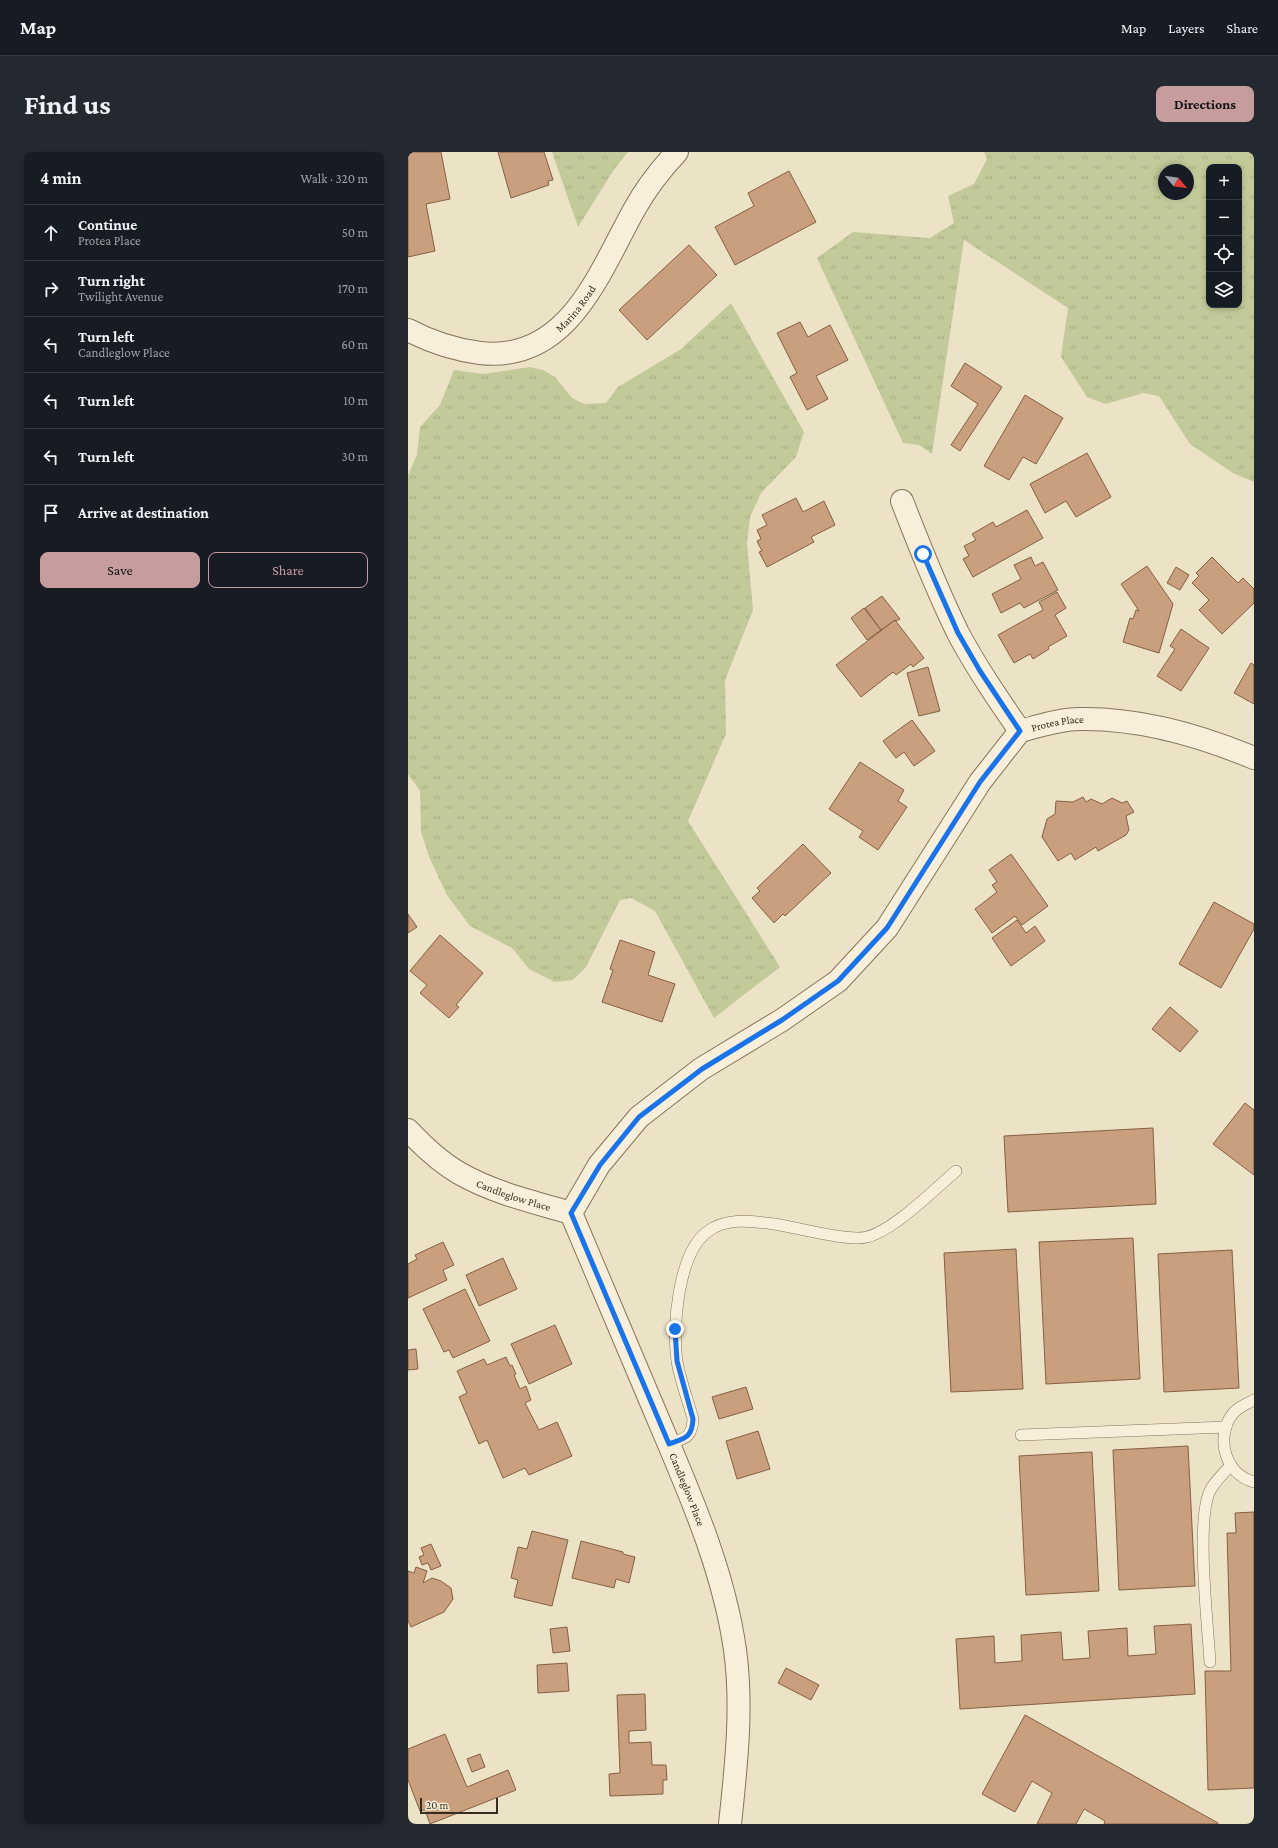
<!DOCTYPE html>
<meta charset="utf-8">
<style>
:root{--surface:#171b24;--page:#242831;--text:#f1f3f6;--muted:#9ea1a6;--line:#363941;--accent:#c79c9c}
body{margin:0;font-family:"Crimson Pro",serif;background:var(--page);color:var(--text)}
.controls{position:absolute;right:12px;top:12px;display:grid;overflow:hidden;border-radius:8px;box-shadow:0 2px 6px #0003}
.controls button{width:36px;height:36px;display:grid;place-items:center;padding:0;border:0;border-bottom:1px solid var(--line);background:var(--surface);color:var(--text);font:20px sans-serif}
.compass{position:absolute;left:750px;top:12px;width:36px;height:36px;border-radius:50%;background:var(--surface);box-shadow:0 2px 6px #0003;rotate:119deg}
.scale{position:absolute;left:12px;bottom:10px;width:78px;box-sizing:border-box;padding-left:4px;border:2px solid #382c20;border-top:0;font-size:11px;line-height:14px;white-space:nowrap;color:#382c20;-webkit-text-stroke:3px #f4ecd5;paint-order:stroke}
.stop{position:absolute;width:12px;height:12px;margin:-9px;border:3px solid #1a73e8;border-radius:50%;background:#fff}
.stop.end{background:#1a73e8;border-color:#fff;box-shadow:0 1px 4px #0008}
.list{margin:0;padding:0;list-style:none}
h2{display:flex;justify-content:space-between;align-items:center;height:52px;margin:0;padding:0 16px;font-size:17px}
h2 small{font-size:13px;font-weight:400;color:var(--muted)}
.list li{display:grid;grid-template-columns:26px 1fr auto;gap:12px;align-items:center;box-sizing:border-box;height:56px;padding:0 16px;border-top:1px solid var(--line)}
.list b{display:block;font-size:15px;white-space:nowrap}
.list p{margin:0;font-size:13px;white-space:nowrap;color:var(--muted)}
.list em{font-size:13px;font-style:normal;color:var(--muted)}
.actions{display:flex;gap:8px;padding:12px 16px}
.actions a{flex:1;padding:9px 0;border:1px solid var(--accent);border-radius:8px;text-align:center;font-size:14px;color:var(--accent)}
.actions .main{background:var(--accent);color:#111}
.icon{flex:none;width:22px;height:22px;fill:none;stroke:currentColor;stroke-width:2;stroke-linecap:round;stroke-linejoin:round}
.map{position:relative;flex:none;width:846px;height:1672px;overflow:hidden;border-radius:8px}
header{display:flex;align-items:center;gap:24px;box-sizing:border-box;height:56px;padding:0 20px;background:var(--surface);border-bottom:1px solid var(--line)}
header strong{font-size:19px}
nav{display:flex;gap:22px;margin-inline-start:auto;font-size:14px}
.intro{display:flex;align-items:center;justify-content:space-between;box-sizing:border-box;height:96px;padding:0 24px}
h1{margin:0;font-size:28px}
.button{padding:10px 18px;border-radius:8px;background:var(--accent);color:#111;font-size:14px;font-weight:700}
main{display:flex;gap:24px;padding:0 24px}
aside{flex:1;background:var(--surface);border-radius:8px;box-shadow:0 2px 6px #0003}
.map>svg:first-child{display:block}
.grass{fill:url(#grass-tufts);fill-rule:evenodd}
.building{fill:#c99f7e;stroke:#856043}
.lines{fill:none;stroke-linecap:round;stroke-linejoin:round}
.lane-casing{stroke:#87755c;stroke-width:12}
.street-casing{stroke:#87755c;stroke-width:24}
.lane{stroke:#f7efd9;stroke-width:11}
.street{stroke:#f7efd9;stroke-width:22}
.route{stroke:#1a73e8;stroke-width:5}
.labels{text-anchor:middle;stroke-width:3;stroke-linejoin:round;paint-order:stroke}
.street-label{font-size:11px;fill:#382c20;stroke:#f4ecd5}
</style>
<header>
<strong>Map</strong>
<nav><a>Map</a><a>Layers</a><a>Share</a></nav>
</header>
<div class="intro"><h1>Find us</h1><a class="button">Directions</a></div>
<main>
<aside>
<h2>4 min<small>Walk · 320 m</small></h2>
<ul class="list">
<li><svg class="icon" aria-label="ahead" viewBox="0 0 24 24"><path d="M12 20V5M6 11l6-6 6 6"/></svg><div><b>Continue</b><p>Protea Place</p></div><em>50 m</em></li>
<li><svg class="icon" aria-label="right" viewBox="0 0 24 24"><path d="M7 20v-9h11M14 6l5 5-5 5"/></svg><div><b>Turn right</b><p>Twilight Avenue</p></div><em>170 m</em></li>
<li><svg class="icon" aria-label="left" viewBox="0 0 24 24"><path d="M17 20v-9H6M10 6l-5 5 5 5"/></svg><div><b>Turn left</b><p>Candleglow Place</p></div><em>60 m</em></li>
<li><svg class="icon" aria-label="left" viewBox="0 0 24 24"><path d="M17 20v-9H6M10 6l-5 5 5 5"/></svg><div><b>Turn left</b></div><em>10 m</em></li>
<li><svg class="icon" aria-label="left" viewBox="0 0 24 24"><path d="M17 20v-9H6M10 6l-5 5 5 5"/></svg><div><b>Turn left</b></div><em>30 m</em></li>
<li><svg class="icon" aria-label="arrive" viewBox="0 0 24 24"><path d="M6 21V4h12l-3 4 3 4H6"/></svg><div><b>Arrive at destination</b></div></li>
</ul>
<div class="actions"><a class="main">Save</a><a>Share</a></div>
</aside>
<div class="map">
<svg width="846" height="1672" viewBox="0 0 846 1672">
<defs>
<pattern id="grass-tufts" width="24" height="20" patternUnits="userSpaceOnUse"><rect width="24" height="20" fill="#c3ca9a"/><path d="M3 7l-1-3M5 7V3M7 7l1-3M15 17l-1-3M17 17v-4M19 17l1-3" fill="none" stroke="#a8ae84"/></pattern>
</defs>
<rect width="100%" height="100%" fill="#ece2c6"/>
<g class="grass">
<polygon points="144,0 220,0 205,19 170,75"/>
<path d="M576,0H846V330L825,321L782,292L751,244L735,241L698,252L679,245L653,205L660,156L556,88L524,302L511,293L495,291L409,106L445,80L522,86L546,71L540,44L566,32L579,7ZM801,15H831V153H801ZM756,18H780V42H756Z"/>
<polygon points="323,151 396,280 388,305 353,341 342,365 339,391 345,458 317,528 318,582 280,669 372,815 306,866 247,759 223,746 212,748 178,815 165,828 147,830 121,817 104,796 62,774 39,743 22,707 13,680 12,639 0,622 0,323 9,303 12,275 32,253 46,218 75,222 122,215 135,218 147,225 164,246 176,252 198,251 210,235 273,197"/>
</g>
<g class="building">
<polygon points="0,0 33,0 42,47 18,52 27,99 0,105"/>
<polygon points="90,0 136,0 145,28 140,29 141,33 103,46"/>
<polygon points="381,19 408,70 327,113 307,75 346,54 340,41"/>
<polygon points="281,93 309,123 239,188 211,158"/>
<polygon points="392,170 400,185 422,173 440,208 408,224 420,247 399,258 382,225 389,221 369,181"/>
<polygon points="557,211 594,235 552,299 543,293 570,252 543,234"/>
<polygon points="617,243 655,266 628,312 615,305 601,328 576,314"/>
<polygon points="679,301 703,345 668,365 658,349 637,361 622,332"/>
<polygon points="388,346 395,360 416,349 427,373 403,385 406,390 359,415 351,400 354,399 349,389 353,387 349,378 359,373 354,363"/>
<polygon points="619,358 635,386 565,425 555,407 561,404 556,394 568,388 564,382 585,370 588,375"/>
<polygon points="623,405 627,414 635,410 650,438 616,456 612,451 593,461 584,442 613,427 606,413"/>
<polygon points="804,405 830,431 835,426 846,437 846,451 814,482 791,458 801,448 784,431 791,424 788,421"/>
<polygon points="739,414 765,452 751,501 715,490 722,466 725,467 728,458 731,459 713,432"/>
<polygon points="768,415 781,423 772,438 759,431"/>
<polygon points="649,440 658,456 647,463 659,484 640,495 641,497 625,507 622,502 606,511 590,483 635,458 631,450"/>
<polygon points="474,444 492,467 488,469 487,468 473,478 457,456"/>
<polygon points="456,456 473,478 459,488 443,466"/>
<polygon points="487,468 516,506 505,515 503,512 488,523 485,520 453,545 428,513"/>
<polygon points="773,477 801,496 773,539 749,524 767,497 762,494"/>
<polygon points="843,511 846,513 846,552 826,541"/>
<polygon points="520,515 532,559 511,564 499,521"/>
<polygon points="504,568 527,599 506,614 496,600 488,606 475,589"/>
<polygon points="452,610 496,638 490,649 499,655 470,698 451,685 455,679 421,657"/>
<polygon points="675,645 678,650 683,647 694,652 704,646 714,651 719,649 726,660 718,664 721,678 718,683 690,699 688,695 667,708 663,701 650,709 634,685 639,667 647,662 648,649 665,650"/>
<polygon points="395,692 423,721 377,764 375,762 366,771 344,746 352,739 349,736"/>
<polygon points="603,702 640,754 614,773 607,764 584,781 567,757 589,740 584,733 589,730 581,718"/>
<polygon points="806,750 846,772 846,777 813,836 771,812"/>
<polygon points="0,762 9,775 0,781"/>
<polygon points="609,768 618,781 627,774 637,789 603,814 584,786"/>
<polygon points="32,783 75,821 48,853 51,855 41,866 12,841 19,833 2,819"/>
<polygon points="212,788 247,800 240,823 267,832 254,870 194,850 205,818 202,817"/>
<polygon points="762,855 790,879 772,900 744,877"/>
<polygon points="837,951 846,958 846,1023 805,992"/>
<polygon points="745,976 748,1052 600,1060 596,984"/>
<polygon points="725,1086 732,1227 638,1232 631,1090"/>
<polygon points="35,1090 46,1113 35,1118 39,1128 0,1146 0,1112 9,1107 7,1103"/>
<polygon points="608,1097 615,1237 543,1240 536,1101"/>
<polygon points="824,1098 831,1236 756,1240 750,1102"/>
<polygon points="95,1106 109,1137 71,1154 58,1123"/>
<polygon points="57,1137 82,1189 45,1206 41,1198 36,1200 15,1157"/>
<polygon points="147,1173 164,1212 121,1232 103,1192"/>
<polygon points="8,1197 10,1217 0,1218 0,1198"/>
<polygon points="98,1205 102,1214 104,1213 108,1222 106,1223 112,1237 118,1234 123,1248 117,1251 131,1278 149,1270 164,1304 121,1323 117,1316 95,1326 79,1288 71,1292 51,1245 59,1241 49,1219 76,1207 79,1213"/>
<polygon points="338,1235 345,1257 311,1267 304,1245"/>
<polygon points="350,1279 362,1317 329,1327 318,1289"/>
<polygon points="780,1294 787,1434 711,1438 705,1298"/>
<polygon points="684,1300 691,1439 618,1443 611,1304"/>
<polygon points="846,1360 846,1636 800,1638 797,1519 823,1519 819,1381 828,1381 827,1361"/>
<polygon points="124,1379 160,1388 144,1454 106,1445 110,1428 103,1426 110,1395 119,1397"/>
<polygon points="173,1389 215,1400 215,1402 227,1405 221,1431 208,1427 206,1436 164,1426"/>
<polygon points="23,1392 33,1414 23,1418 20,1411 14,1413 11,1405 16,1403 13,1396"/>
<polygon points="8,1415 19,1419 15,1431 24,1426 33,1429 43,1436 45,1447 36,1460 3,1475 0,1469 0,1419 6,1421"/>
<polygon points="783,1472 787,1542 552,1557 548,1487 586,1484 587,1511 614,1509 613,1483 653,1480 655,1508 682,1506 680,1479 719,1476 720,1504 748,1502 746,1474"/>
<polygon points="159,1475 162,1499 145,1501 142,1477"/>
<polygon points="159,1511 161,1539 130,1541 129,1513"/>
<polygon points="378,1516 411,1533 403,1548 370,1531"/>
<polygon points="237,1542 238,1578 221,1579 221,1591 243,1590 244,1613 258,1613 259,1628 255,1628 255,1642 202,1644 201,1622 212,1621 209,1543"/>
<polygon points="617,1563 810,1671 810,1672 696,1672 697,1669 676,1657 668,1672 629,1672 644,1641 624,1629 607,1660 574,1642"/>
<polygon points="37,1582 59,1635 100,1618 108,1638 22,1672 17,1658 12,1659 0,1628 0,1597"/>
<polygon points="72,1602 77,1615 64,1620 59,1607"/>
</g>
<g class="lines">
<defs>
<g id="lane">
<path d="M846,1248C838,1252 828,1256 823,1264C808,1287 817,1322 846,1330"/>
<polyline points="613,1283 818,1275"/>
<path d="M261,1292C277,1286 284,1286 285,1267C280,1248 272,1228 269,1209C264,1175 270,1102 299,1080C318,1065 344,1069 366,1072C388,1075 440,1090 459,1085C486,1078 526,1038 548,1019"/>
<path d="M802,1510C800,1474 787,1364 803,1337C808,1328 816,1321 823,1313"/>
</g>
<g id="street">
<path id="s1" d="M0,178C21,189 48,198 72,201C160,211 191,121 226,58C237,38 253,17 269,0"/>
<path id="s2" d="M494,349C511,393 529,438 550,481C568,515 590,547 612,579C631,574 652,567 672,567C732,566 791,583 846,606"/>
<path id="s3" d="M0,978C15,994 32,1010 51,1021C86,1041 125,1050 163,1061C192,1130 222,1200 251,1269C282,1342 316,1419 327,1498C335,1555 328,1615 322,1672"/>
<polyline points="163,1061 191,1013 231,965 293,917 374,868 430,829 479,776 572,630 612,579"/>
</g>
</defs>
<use href="#lane" class="lane-casing"/>
<use href="#street" class="street-casing"/>
<use href="#lane" class="lane"/>
<use href="#street" class="street"/>
</g>
<g class="lines">
<path class="route" d="M267,1177L269,1209L285,1267C284,1286 277,1286 261,1292L163,1061L192,1013L231,965L294,917L374,868L430,829L479,776L572,630L612,579L572,519L550,481L515,402"/>
</g>
<g class="labels">
<g class="street-label">
<text dy="4" stroke="none"><textPath href="#s1" startOffset="187">Marina Road</textPath></text>
<text dy="4" stroke="none"><textPath href="#s2" startOffset="298">Protea Place</textPath></text>
<text dy="4" stroke="none"><textPath href="#s3" startOffset="126">Candleglow Place</textPath></text>
<text dy="4" stroke="none"><textPath href="#s3" startOffset="486">Candleglow Place</textPath></text>
</g>
</g>
</svg>
<div class="controls">
<button>+</button>
<button>−</button>
<button><svg class="icon" aria-label="locate" viewBox="0 0 24 24"><circle cx="12" cy="12" r="6"/><path d="M12 2v4M12 18v4M2 12h4M18 12h4"/></svg></button>
<button><svg class="icon" aria-label="layers" viewBox="0 0 24 24"><path d="M12 4l9 5-9 5-9-5zM3 14l9 5 9-5"/></svg></button>
</div>
<svg class="compass" viewBox="-18 -18 36 36"><path d="M0-13l5 13h-10z" fill="#e53935"/><path d="M0 13l5-13h-10z" fill="#9ea1a6"/></svg>
<div class="scale">20 m</div>
<div class="stop" style="left:515px;top:402px"></div>
<div class="stop end" style="left:267px;top:1177px"></div>
</div>
</main>
